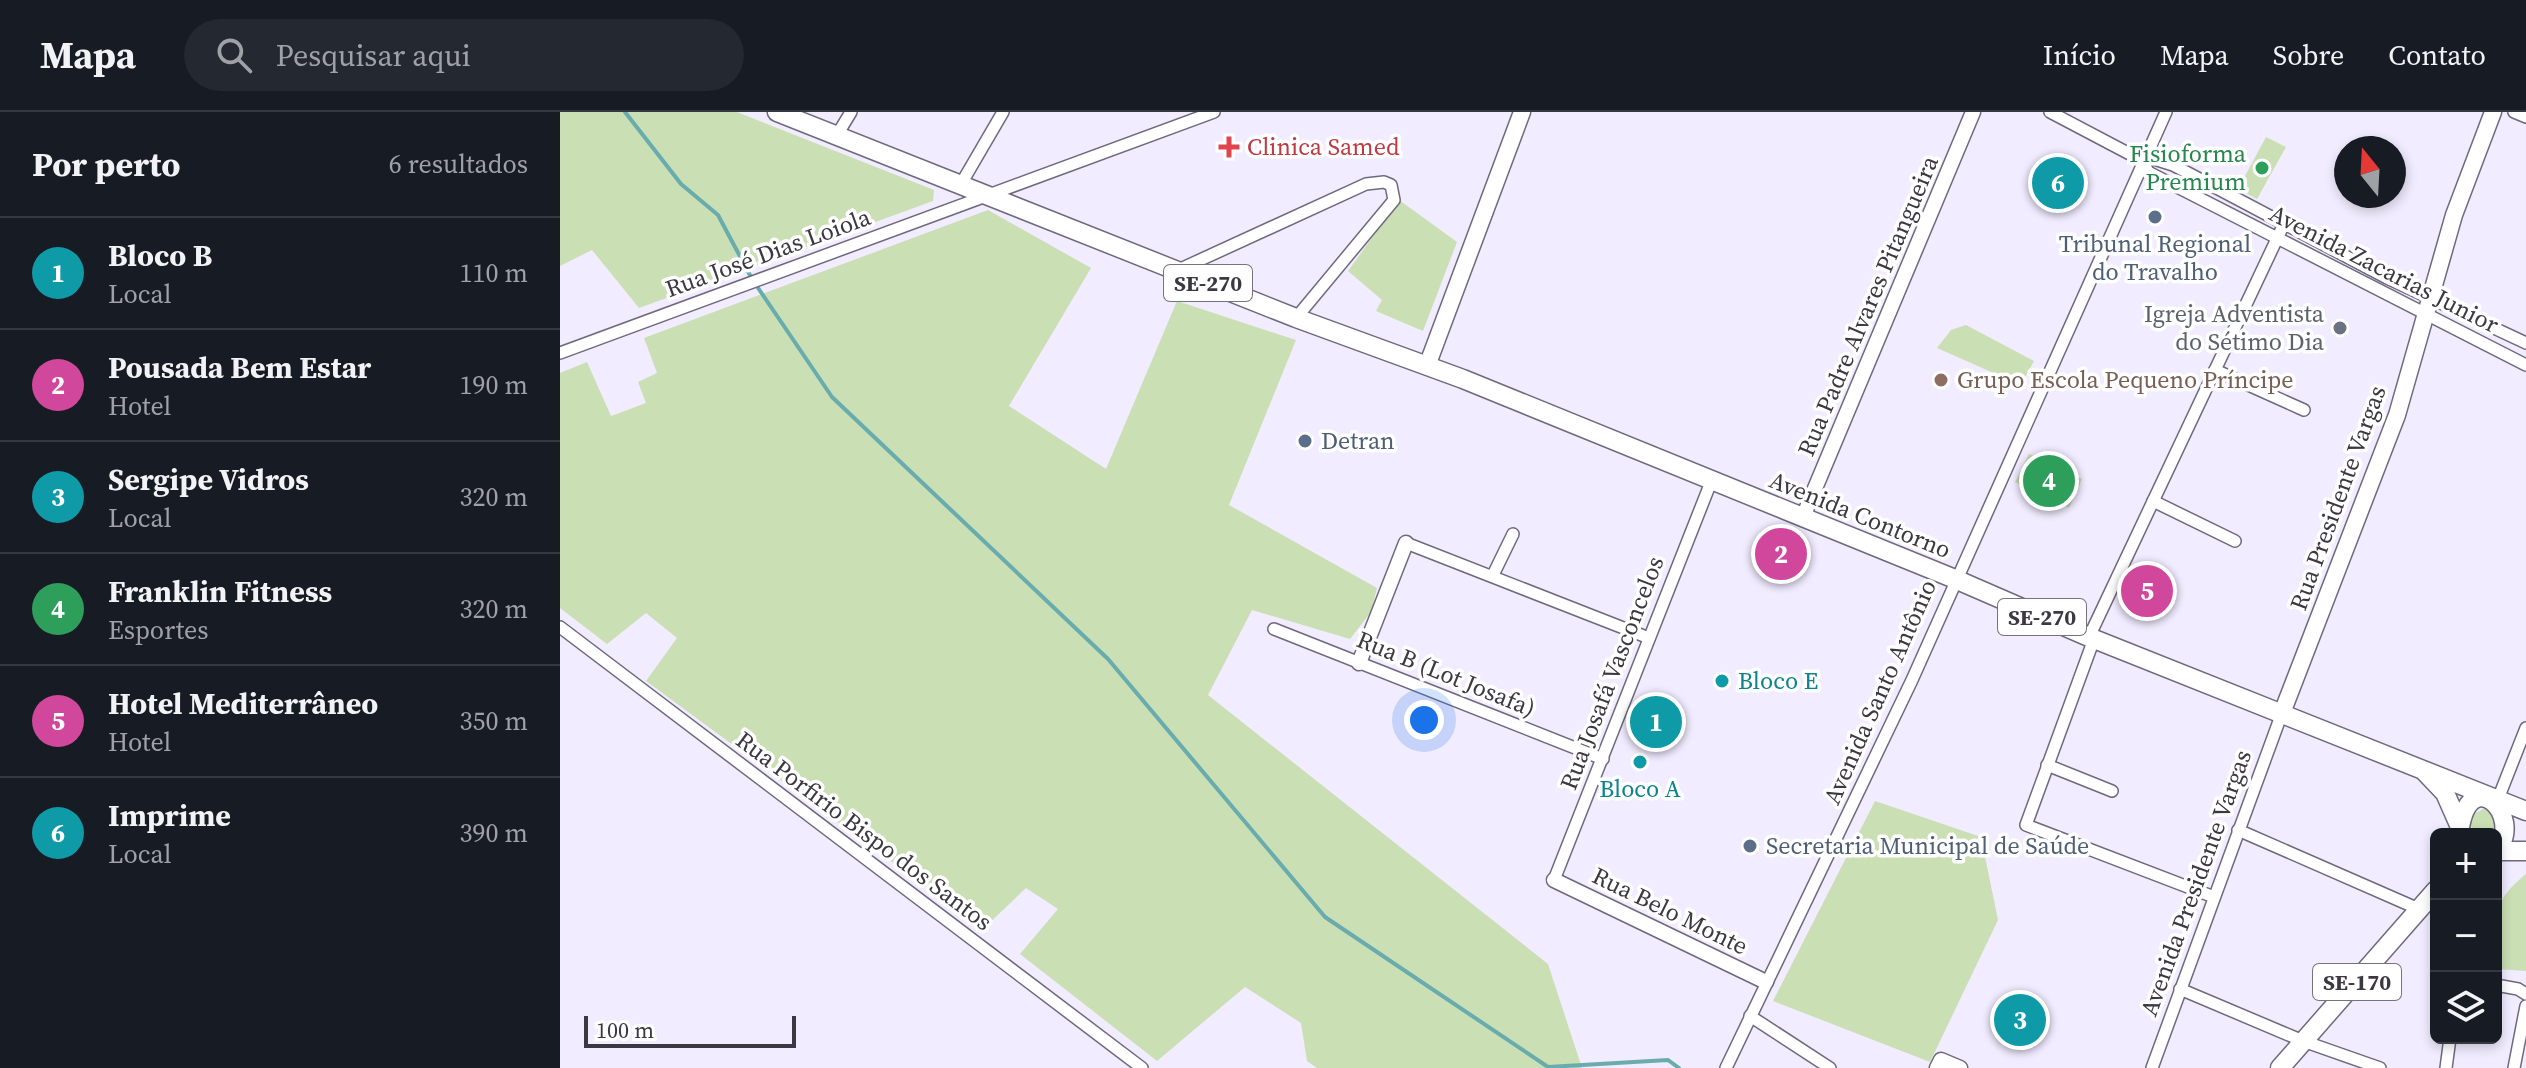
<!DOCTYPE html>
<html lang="pt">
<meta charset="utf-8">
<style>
:root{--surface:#171b24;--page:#242831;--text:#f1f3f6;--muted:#9ea1a6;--line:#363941;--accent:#b45309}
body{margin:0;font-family:"Source Serif 4",serif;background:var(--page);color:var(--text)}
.controls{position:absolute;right:24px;bottom:24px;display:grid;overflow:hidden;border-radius:12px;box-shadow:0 4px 12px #0003}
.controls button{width:72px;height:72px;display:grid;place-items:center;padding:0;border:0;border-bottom:2px solid var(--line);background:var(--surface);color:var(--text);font:40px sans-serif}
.compass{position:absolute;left:1774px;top:24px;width:72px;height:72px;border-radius:50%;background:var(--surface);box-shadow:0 4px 12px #0003;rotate:342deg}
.scale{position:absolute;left:24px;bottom:20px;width:212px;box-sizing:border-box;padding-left:8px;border:4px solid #3b3841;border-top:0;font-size:22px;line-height:28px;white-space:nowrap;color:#3b3841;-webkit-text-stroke:6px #fff;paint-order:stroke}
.you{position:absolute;left:864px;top:608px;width:28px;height:28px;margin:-20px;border:6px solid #fff;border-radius:50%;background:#1a73e8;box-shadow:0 0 0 12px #1a73e833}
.badge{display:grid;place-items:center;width:52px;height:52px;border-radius:50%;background:var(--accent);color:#fff;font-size:26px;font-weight:700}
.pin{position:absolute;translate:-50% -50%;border:4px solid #fff;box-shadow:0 2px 8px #0006}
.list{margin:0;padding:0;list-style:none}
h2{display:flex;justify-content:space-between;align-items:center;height:104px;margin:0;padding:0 32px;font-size:34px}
h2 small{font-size:26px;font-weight:400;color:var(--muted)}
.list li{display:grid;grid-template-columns:52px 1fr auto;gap:24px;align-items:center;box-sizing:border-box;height:112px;padding:0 32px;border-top:2px solid var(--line)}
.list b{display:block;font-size:30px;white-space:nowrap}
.list p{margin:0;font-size:26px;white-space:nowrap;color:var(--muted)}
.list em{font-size:26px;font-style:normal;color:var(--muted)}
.icon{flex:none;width:44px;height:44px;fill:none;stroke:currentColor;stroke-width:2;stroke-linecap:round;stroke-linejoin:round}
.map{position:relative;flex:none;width:1966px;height:956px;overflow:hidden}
header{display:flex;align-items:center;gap:48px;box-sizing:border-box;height:112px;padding:0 40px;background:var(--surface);border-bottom:2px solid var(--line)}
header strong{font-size:38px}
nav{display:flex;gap:44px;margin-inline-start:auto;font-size:28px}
.search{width:560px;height:72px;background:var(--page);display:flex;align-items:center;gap:20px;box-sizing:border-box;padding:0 28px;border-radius:44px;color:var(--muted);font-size:30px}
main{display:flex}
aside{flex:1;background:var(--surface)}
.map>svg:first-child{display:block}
.green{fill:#cbdfb4}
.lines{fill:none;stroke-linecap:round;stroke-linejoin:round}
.stream{stroke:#68acad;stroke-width:4}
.minor-casing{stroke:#6e697d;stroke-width:14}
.tertiary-casing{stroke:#6e697d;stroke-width:17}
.secondary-casing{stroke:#6e697d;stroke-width:19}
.primary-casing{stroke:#6e697d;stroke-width:21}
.minor{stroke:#fff;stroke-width:11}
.tertiary{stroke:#fff;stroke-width:14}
.secondary{stroke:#fff;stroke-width:16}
.primary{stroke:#fff;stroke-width:18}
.health-dot{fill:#e0444e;stroke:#fff;stroke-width:3}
.leisure-dot{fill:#2e9e5b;stroke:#fff;stroke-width:3}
.service-dot{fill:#5c6f8a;stroke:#fff;stroke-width:3}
.worship-dot{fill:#6b7280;stroke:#fff;stroke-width:3}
.education-dot{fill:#8d6e63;stroke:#fff;stroke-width:3}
.culture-dot{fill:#0f9aa8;stroke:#fff;stroke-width:3}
.labels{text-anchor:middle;stroke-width:7;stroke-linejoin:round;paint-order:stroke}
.shield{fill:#fff;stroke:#76747a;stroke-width:2}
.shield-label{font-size:22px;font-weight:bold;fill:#3b3841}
.health-label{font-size:24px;fill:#be3a42;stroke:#fff;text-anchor:start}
.leisure-label{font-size:24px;fill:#27864d;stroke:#fff;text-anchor:end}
.service-label{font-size:24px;fill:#4e5e75;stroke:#fff;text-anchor:start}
.street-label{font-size:24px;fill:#3b3841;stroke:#fff}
.worship-label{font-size:24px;fill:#5b616d;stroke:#fff;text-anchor:end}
.education-label{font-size:24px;fill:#785e54;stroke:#fff;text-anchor:start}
.culture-label{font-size:24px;fill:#0d838f;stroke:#fff;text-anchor:start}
</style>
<header>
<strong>Mapa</strong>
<div class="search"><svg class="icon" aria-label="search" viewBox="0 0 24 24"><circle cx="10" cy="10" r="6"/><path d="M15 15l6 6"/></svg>Pesquisar aqui</div>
<nav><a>Início</a><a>Mapa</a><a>Sobre</a><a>Contato</a></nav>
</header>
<main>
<aside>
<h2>Por perto<small>6 resultados</small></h2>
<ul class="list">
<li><span class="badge" style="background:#0f9aa8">1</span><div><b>Bloco B</b><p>Local</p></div><em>110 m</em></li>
<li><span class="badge" style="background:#d1479c">2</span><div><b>Pousada Bem Estar</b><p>Hotel</p></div><em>190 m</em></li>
<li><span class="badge" style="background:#0f9aa8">3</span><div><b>Sergipe Vidros</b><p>Local</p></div><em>320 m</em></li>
<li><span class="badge" style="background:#2e9e5b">4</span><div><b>Franklin Fitness</b><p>Esportes</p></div><em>320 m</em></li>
<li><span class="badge" style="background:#d1479c">5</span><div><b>Hotel Mediterrâneo</b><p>Hotel</p></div><em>350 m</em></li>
<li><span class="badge" style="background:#0f9aa8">6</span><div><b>Imprime</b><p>Local</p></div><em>390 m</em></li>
</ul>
</aside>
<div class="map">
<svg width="1966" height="956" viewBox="0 0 1966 956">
<rect width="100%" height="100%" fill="#f1ecff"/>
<g class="green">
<polygon points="0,0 177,0 374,78 373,89 79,196 32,138 0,154"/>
<polygon points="1706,25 1726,35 1697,87 1678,77"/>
<polygon points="839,88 897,130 863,219 816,199 822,188 788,159"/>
<polygon points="428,98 531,156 449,294 546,357 617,189 736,228 669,393 817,476 811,500 790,527 692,498 648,583 988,852 1022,956 757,956 747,949 741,911 685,875 597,949 460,842 498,797 466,776 423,817 86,569 117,526 86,501 47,532 0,496 0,261 27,250 51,304 86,291 78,270 97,261 84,226"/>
<polygon points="1406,213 1474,249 1461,273 1377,236 1391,218"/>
<polygon points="1469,342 1522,367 1509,396 1455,370"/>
<polygon points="1315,689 1421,725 1438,808 1370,950 1213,889"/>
<polygon points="1925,696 1933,698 1938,719 1915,722 1909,710 1912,703"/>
<path d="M1966,762V859L1936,857C1936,809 1926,795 1966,762Z"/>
</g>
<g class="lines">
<polyline class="stream" points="65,0 121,72 158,103 192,167 272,285 548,547 765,805 988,955 1108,948 1119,956"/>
<defs>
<g id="minor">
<polyline points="1490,0 1583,49 1588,60 1966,253"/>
<polyline points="1954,0 1966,5"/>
<polyline points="277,23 291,0"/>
<polyline points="1583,49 1594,47 1613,53 1827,166 1966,231"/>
<polyline points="401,72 443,0"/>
<polyline points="616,159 806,72 824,70 831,73 834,88 736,206"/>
<polyline points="0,241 654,0"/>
<polyline points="1655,258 1744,298"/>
<polyline points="1593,389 1675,429"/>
<polyline points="846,431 1089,526"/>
<polyline points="933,463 953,422"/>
<polyline points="0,515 582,956"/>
<polyline points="714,517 1043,647"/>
<polyline points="1529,525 1723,114"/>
<polyline points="1534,527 1466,713 1654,785"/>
<polyline points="1487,653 1552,679"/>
<polyline points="1938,687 1966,616"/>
<polyline points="1678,718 1861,798"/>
<polyline points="994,768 1151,370"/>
<polyline points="1936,873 1958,877 1966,882"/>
<polyline points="1620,877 1743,929 1820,956"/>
<polyline points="1190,904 1270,956"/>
<polyline points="1166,956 1352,568 1606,0"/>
<polyline points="1592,956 1722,601"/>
<polyline points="1886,956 1890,926"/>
<polyline points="1954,956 1966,894"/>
</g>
<g id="tertiary">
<polyline points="1243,405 1413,0"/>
<polyline points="799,551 846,431"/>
<polyline points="994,768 1206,870"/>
<polyline points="1377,956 1381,948 1400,956"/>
</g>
<g id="secondary">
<polyline points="867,254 962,0"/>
<polyline points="1722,601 1837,303 1894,103 1933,0"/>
</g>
<g id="primary">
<polyline points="217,0 736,206 903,267 1395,467 1529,525 1966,699"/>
<polyline points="1865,660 1885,681 1900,715"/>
<path d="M1899,722C1908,647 1966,704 1936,739"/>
<polyline points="1936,739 1966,739"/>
<polyline points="1720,956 1876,778"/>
</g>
</defs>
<use href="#minor" class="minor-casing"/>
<use href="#tertiary" class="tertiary-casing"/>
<use href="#secondary" class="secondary-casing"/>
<use href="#primary" class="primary-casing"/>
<use href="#minor" class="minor"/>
<use href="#tertiary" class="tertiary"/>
<use href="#secondary" class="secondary"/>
<use href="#primary" class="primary"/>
</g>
<path class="health-dot" d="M665 23h8v8h8v8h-8v8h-8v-8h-8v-8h8z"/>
<circle class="leisure-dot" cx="1702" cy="56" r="8"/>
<g class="service-dot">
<circle cx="1595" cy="105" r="8"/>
<circle cx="745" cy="329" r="8"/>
<circle cx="1190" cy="734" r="8"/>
</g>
<circle class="worship-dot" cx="1780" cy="216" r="8"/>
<circle class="education-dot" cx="1381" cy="268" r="8"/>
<g class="culture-dot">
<circle cx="1162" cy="569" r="8"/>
<circle cx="1080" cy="650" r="8"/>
</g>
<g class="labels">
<g class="shield">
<rect x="604" y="153" width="88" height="36" rx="6"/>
<rect x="1438" y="487" width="88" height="36" rx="6"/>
<rect x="1753" y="852" width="88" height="36" rx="6"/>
</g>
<g class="shield-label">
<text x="648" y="179">SE-270</text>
<text x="1482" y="513">SE-270</text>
<text x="1797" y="878">SE-170</text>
</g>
<g class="health-label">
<text x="687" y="43">Clinica Samed</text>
</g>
<g class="leisure-label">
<text x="1686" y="50">Fisioforma<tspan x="1686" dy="28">Premium</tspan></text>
</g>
<g class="service-label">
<text x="1595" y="140" text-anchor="middle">Tribunal Regional<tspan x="1595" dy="28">do Travalho</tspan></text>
<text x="761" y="337">Detran</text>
<text x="1206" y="742">Secretaria Municipal de Saúde</text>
</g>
<g class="street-label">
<text transform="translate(208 141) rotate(-20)" y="8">Rua José Dias Loiola</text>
<text transform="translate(1824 157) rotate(27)" y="8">Avenida Zacarias Junior</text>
<text transform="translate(1308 194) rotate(-67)" y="8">Rua Padre Alvares Pitangueira</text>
<text transform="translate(1778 386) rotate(-70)" y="8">Rua Presidente Vargas</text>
<text transform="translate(1300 403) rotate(22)" y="8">Avenida Contorno</text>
<text transform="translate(1052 561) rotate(-69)" y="8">Rua Josafá Vasconcelos</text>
<text transform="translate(886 562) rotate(22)" y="8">Rua B (Lot Josafa)</text>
<text transform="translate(1320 580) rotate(-66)" y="8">Avenida Santo Antônio</text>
<text transform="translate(304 719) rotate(37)" y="8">Rua Porfirio Bispo dos Santos</text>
<text transform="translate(1636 771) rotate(-70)" y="8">Avenida Presidente Vargas</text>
<text transform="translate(1110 799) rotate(26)" y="8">Rua Belo Monte</text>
</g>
<g class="worship-label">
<text x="1764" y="210">Igreja Adventista<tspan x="1764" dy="28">do Sétimo Dia</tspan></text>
</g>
<g class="education-label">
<text x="1397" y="276">Grupo Escola Pequeno Príncipe</text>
</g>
<g class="culture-label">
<text x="1178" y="577">Bloco E</text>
<text x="1080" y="685" text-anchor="middle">Bloco A</text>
</g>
</g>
</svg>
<div class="controls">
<button>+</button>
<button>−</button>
<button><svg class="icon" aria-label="layers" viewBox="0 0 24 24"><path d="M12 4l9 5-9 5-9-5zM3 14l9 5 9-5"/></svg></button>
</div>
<svg class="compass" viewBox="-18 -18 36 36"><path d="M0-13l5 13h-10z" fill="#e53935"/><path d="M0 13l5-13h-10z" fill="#9ea1a6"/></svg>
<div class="scale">100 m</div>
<div class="you"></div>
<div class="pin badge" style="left:1096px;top:610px;background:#0f9aa8">1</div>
<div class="pin badge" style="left:1221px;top:442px;background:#d1479c">2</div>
<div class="pin badge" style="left:1460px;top:908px;background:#0f9aa8">3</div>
<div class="pin badge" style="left:1489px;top:369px;background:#2e9e5b">4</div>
<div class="pin badge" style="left:1587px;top:479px;background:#d1479c">5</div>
<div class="pin badge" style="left:1498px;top:71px;background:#0f9aa8">6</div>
</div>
</main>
